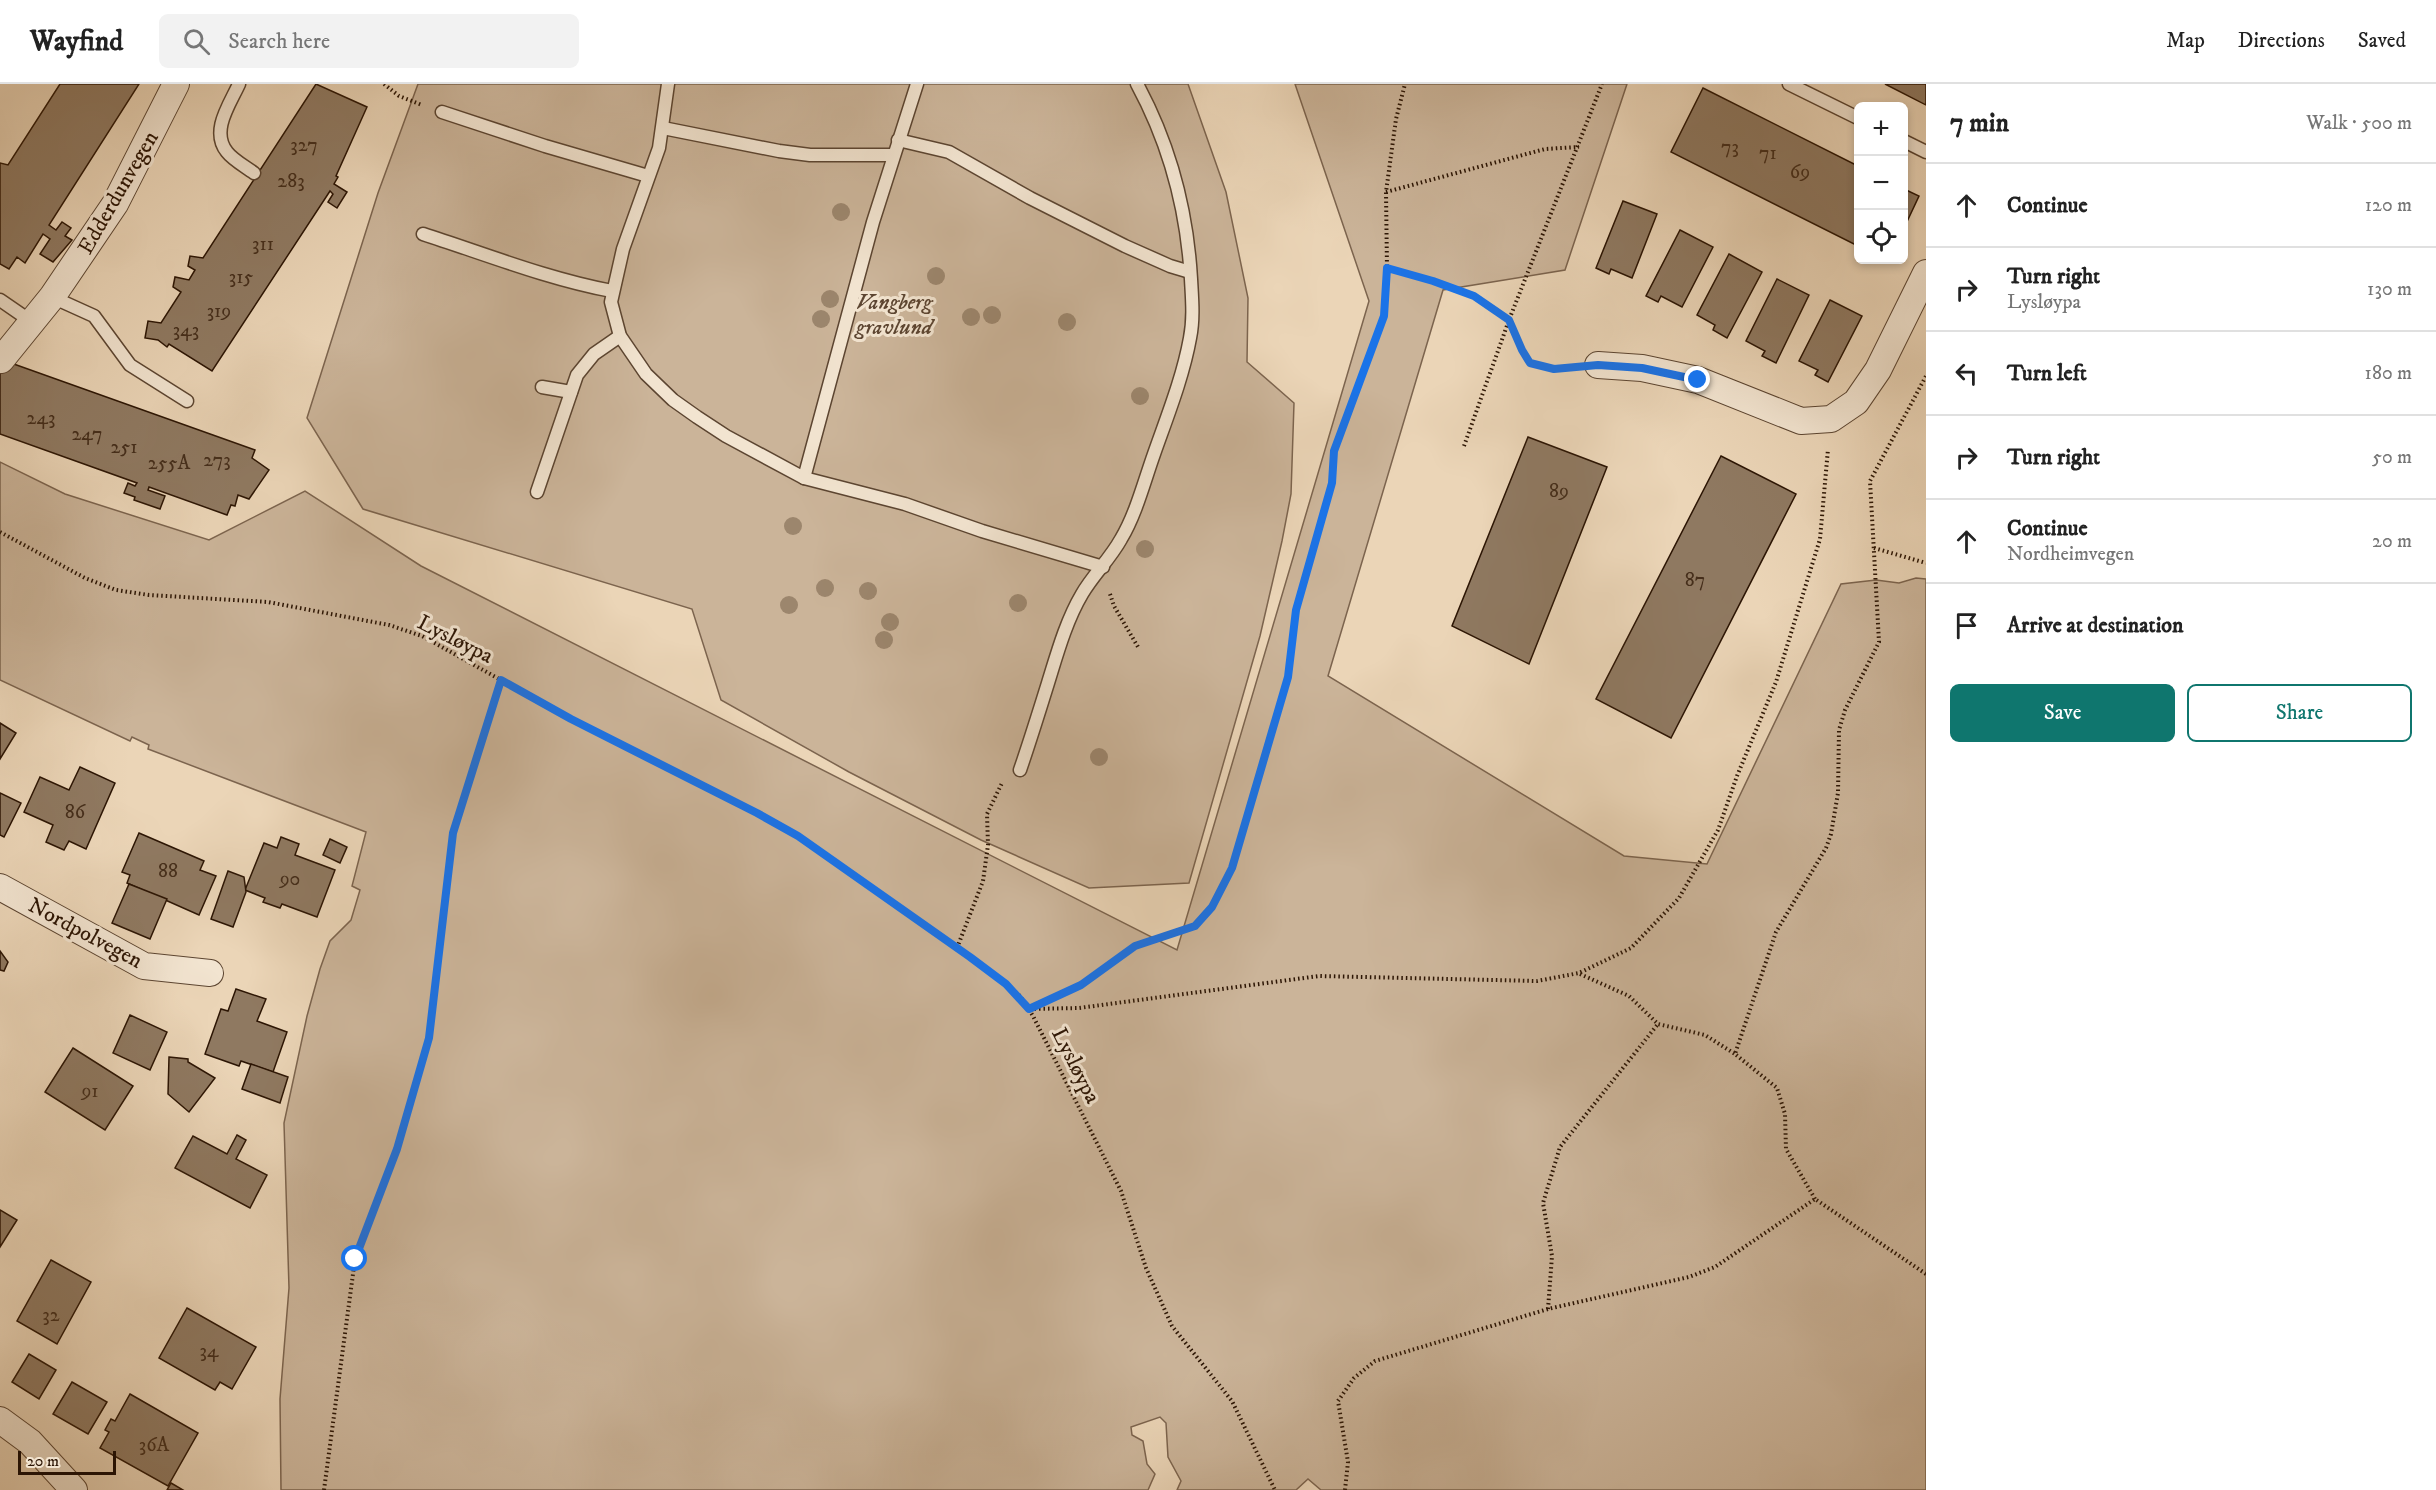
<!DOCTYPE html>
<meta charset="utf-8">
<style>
:root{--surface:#fff;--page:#f2f2f2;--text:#222;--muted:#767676;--line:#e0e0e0;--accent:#0f766e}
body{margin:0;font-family:"IM FELL DW Pica",serif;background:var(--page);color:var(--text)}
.controls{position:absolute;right:18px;top:18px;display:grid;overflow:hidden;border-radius:9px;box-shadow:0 3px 9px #0003}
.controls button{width:54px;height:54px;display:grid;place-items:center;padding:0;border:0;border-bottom:2px solid var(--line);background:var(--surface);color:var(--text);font:30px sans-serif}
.scale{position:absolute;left:18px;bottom:15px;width:98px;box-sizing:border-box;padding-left:6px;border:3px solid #2c1504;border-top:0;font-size:16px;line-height:21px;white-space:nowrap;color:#2c1504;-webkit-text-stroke:4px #f2e4d0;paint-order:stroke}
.stop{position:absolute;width:18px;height:18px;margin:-14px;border:4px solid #1a73e8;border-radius:50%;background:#fff}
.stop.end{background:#1a73e8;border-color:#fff;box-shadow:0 2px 6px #0008}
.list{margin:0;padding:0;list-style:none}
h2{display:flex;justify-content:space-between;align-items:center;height:78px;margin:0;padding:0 24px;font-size:26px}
h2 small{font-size:20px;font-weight:400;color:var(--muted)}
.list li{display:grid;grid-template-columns:39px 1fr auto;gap:18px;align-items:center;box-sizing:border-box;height:84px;padding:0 24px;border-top:2px solid var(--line)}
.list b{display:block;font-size:22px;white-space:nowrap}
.list p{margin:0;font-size:20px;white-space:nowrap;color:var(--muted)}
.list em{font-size:20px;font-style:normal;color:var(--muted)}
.actions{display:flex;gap:12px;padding:18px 24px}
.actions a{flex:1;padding:14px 0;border:2px solid var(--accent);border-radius:9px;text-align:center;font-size:21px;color:var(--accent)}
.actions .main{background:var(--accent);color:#fff}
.icon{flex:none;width:33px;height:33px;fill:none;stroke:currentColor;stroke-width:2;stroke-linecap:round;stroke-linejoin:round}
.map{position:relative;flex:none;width:1926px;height:1406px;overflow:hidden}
header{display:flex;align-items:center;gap:36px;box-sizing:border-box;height:84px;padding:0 30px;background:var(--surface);border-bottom:2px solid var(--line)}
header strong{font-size:28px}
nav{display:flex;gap:33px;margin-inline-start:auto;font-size:21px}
.search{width:420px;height:54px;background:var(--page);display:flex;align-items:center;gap:15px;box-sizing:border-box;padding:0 21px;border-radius:9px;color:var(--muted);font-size:22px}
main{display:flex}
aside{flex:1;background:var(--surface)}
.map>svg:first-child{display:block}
.green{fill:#cbb499;stroke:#7c644e;stroke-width:1.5}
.building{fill:#8f7961;stroke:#2c1504;stroke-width:1.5}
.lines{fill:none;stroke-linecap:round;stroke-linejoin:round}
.lane-casing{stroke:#5c4531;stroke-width:15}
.street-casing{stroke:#5c4531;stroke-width:28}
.path{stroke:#2c1504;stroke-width:4;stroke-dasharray:1.5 3;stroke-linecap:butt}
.lane{stroke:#f2e4d0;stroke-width:12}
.street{stroke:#f2e4d0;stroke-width:26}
.tree{fill:#9c866d}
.route{stroke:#1a73e8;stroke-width:8}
.labels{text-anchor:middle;stroke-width:6;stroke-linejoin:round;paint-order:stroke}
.number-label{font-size:20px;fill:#452e1b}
.street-label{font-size:22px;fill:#2c1504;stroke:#f2e4d0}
.park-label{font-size:22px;font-style:italic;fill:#5c4531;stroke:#f2e4d0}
</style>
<header>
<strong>Wayfind</strong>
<div class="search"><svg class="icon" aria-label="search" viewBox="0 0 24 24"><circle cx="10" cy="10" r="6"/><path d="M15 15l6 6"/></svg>Search here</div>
<nav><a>Map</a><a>Directions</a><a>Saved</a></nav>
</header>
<main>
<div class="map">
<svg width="1926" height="1406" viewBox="0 0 1926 1406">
<rect width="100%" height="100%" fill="#ebd5b7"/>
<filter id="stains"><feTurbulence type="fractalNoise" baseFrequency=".00333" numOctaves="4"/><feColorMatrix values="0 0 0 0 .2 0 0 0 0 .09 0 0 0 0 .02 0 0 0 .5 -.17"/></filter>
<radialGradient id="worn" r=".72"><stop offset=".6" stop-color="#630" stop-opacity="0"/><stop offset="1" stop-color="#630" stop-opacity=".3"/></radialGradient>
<g class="green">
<polygon points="418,0 1188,0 1226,108 1248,214 1247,278 1294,319 1291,410 1282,457 1260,552 1189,799 1089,804 981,756 849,688 721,616 692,525 363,425 307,334 378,109"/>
<polygon points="1295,0 1627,0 1565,186 1443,206 1328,592 1624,772 1707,780 1841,500 1876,496 1899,499 1916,494 1926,495 1926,1406 1321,1406 1308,1395 1296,1406 1177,1406 1181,1397 1168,1373 1166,1339 1160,1333 1131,1343 1132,1351 1143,1357 1147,1380 1155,1390 1148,1406 281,1406 280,1315 289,1204 284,1039 307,932 320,885 330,857 351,836 360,806 352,802 366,748 148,665 149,661 132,653 130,657 0,596 0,378 65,410 209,456 305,407 421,482 1177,866 1369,217"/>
</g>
<g class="building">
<polygon points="60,0 139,0 49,141 56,146 62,138 71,144 65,152 72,156 53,178 40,170 50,155 43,150 25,179 17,173 9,185 0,180 0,79 8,81"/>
<polygon points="316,0 367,23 336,92 338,93 334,100 347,108 337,124 328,118 333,110 330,107 212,287 169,260 167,263 158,256 145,254 148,237 161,239 181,208 173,203 175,193 189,196 195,186 188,182 190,172 203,174"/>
<polygon points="1885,0 1926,0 1926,21"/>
<polygon points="1703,4 1858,82 1858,162 1671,68"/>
<polygon points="1904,105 1919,112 1904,144"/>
<polygon points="1623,117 1657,130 1632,194 1611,185 1609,190 1596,184"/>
<polygon points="1680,146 1713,163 1682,223 1661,212 1658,218 1646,212"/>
<polygon points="1729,170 1762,188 1727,254 1713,246 1715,241 1697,231"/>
<polygon points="1777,195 1809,211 1776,279 1762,272 1765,267 1746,257"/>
<polygon points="1830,216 1862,232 1828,298 1815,291 1818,286 1799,277"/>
<polygon points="0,277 11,279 255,366 252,374 269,386 249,415 238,411 235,422 231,421 227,431 149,403 148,406 165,412 160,425 134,416 135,413 124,409 128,399 135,402 137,399 0,350"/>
<polygon points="1528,353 1607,383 1529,580 1452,542"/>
<polygon points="1721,372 1796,410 1671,654 1596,615"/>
<polygon points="0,639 16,649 0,675"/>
<polygon points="80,683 115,699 86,765 69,757 64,766 46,758 53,741 24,728 40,693 69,706"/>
<polygon points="0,709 21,719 4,753 0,751"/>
<polygon points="139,749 204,777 200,786 216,792 199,831 127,799 130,791 122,788"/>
<polygon points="281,753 299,760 295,771 335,786 317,833 282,820 280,824 263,818 265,814 245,806 264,759 277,764"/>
<polygon points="330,755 347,763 340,779 323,771"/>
<polygon points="228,787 244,793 246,808 233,843 211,835"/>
<polygon points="129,800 167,815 150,855 112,839"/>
<polygon points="0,867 8,878 4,887 0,886"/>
<polygon points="236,905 266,915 257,937 287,948 273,988 241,977 239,982 205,970 221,925 228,927"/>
<polygon points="130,931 167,948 150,986 113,969"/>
<polygon points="73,964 133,1002 105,1046 45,1008"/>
<polygon points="169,973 188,975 188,978 215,994 189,1028 168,1010"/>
<polygon points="251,980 288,993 280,1019 242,1005"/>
<polygon points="237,1051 246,1056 236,1075 267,1091 250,1124 175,1084 193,1052 227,1070"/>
<polygon points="0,1126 17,1136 0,1163"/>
<polygon points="51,1176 91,1198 57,1260 17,1237"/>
<polygon points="187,1224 256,1263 232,1305 220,1298 215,1306 159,1274"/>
<polygon points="29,1270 56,1286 39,1315 12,1298"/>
<polygon points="72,1298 107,1318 88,1350 53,1330"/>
<polygon points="130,1310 198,1349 168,1402 100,1364 109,1348 105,1346 111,1335 115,1337"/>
<polygon points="171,1399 183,1406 167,1406"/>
</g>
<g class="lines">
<defs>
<g id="lane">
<path d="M239,0C230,20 210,47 227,68C233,76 246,83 254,89"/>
<polyline points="668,0 659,64 623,165 611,218 620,252 646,290 673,316 697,333 726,352 804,394 905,420 982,447 1103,483"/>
<polyline points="1789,0 1858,34"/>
<polyline points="442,28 545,62 648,92"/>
<polyline points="663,44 779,67 810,71 893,71"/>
<polyline points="898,56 949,68 1030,114 1125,162 1170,182 1190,188"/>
<polyline points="1904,57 1926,68"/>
<path d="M423,150C485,170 548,195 612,207"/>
<polyline points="52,213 94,232 130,281 187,317"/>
<polyline points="0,216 32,238"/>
<polyline points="542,303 571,308"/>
<polyline points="804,394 873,138 917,0"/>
<polyline points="537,408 577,291 594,270 620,252"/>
<path d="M1020,686C1030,657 1039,628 1048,599C1057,570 1066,537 1082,510C1093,491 1110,475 1121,455C1136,430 1144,398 1154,370C1167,333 1183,293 1190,254C1194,234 1192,214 1191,195C1187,125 1170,61 1137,0"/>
</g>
<g id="street">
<polyline points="1,276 52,213 115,120 176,0"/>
<polyline points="1598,281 1642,284 1698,296 1801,337 1831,335 1856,318 1878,286 1926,189"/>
<polyline points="0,803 144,882 210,889"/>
<polyline points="0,1336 30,1358 74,1406"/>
</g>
</defs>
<use href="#lane" class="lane-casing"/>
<use href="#street" class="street-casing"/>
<g class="path">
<polyline points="384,0 399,12 422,21"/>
<polyline points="1386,108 1545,65 1579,63"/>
<polyline points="1387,185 1433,197 1474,212 1509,236 1522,266 1530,279 1554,285 1569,284"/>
<polyline points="1464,362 1509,236 1602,0"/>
<polyline points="0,448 85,494 116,506 149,511 268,518 389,541 422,552 571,635 757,729 798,752 1006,900 1020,912 1033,932 1121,1107 1146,1184 1172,1242 1232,1317 1275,1406"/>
<polyline points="1874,464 1926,479"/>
<polyline points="1110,510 1114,522 1138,563"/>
<polyline points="957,864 983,797 988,761 987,730 1002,699"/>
<polyline points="1580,890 1629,912 1658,940 1705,951 1735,970"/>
<polyline points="1032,923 1081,901 1135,862 1195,842 1212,823 1232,784 1288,593 1296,526 1332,399 1334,367 1384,232 1387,185 1386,108 1396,35 1405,0"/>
<polyline points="1030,925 1079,924 1319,892 1537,897 1579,889 1631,864 1679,814 1718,746 1737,692 1776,598 1820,455 1828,365"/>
<polyline points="1815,1115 1786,1065 1785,1030 1777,1004 1735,970 1776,848 1826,764 1831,750 1838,709 1839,646 1845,626 1879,558 1870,397 1926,292"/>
<polyline points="1548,1225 1552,1172 1543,1119 1560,1063 1658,940"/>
<polyline points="324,1406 355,1175 397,1065 429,954 453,749 501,596"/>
<polyline points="1345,1406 1348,1378 1338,1317 1354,1294 1375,1277 1548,1225 1689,1193 1715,1183 1815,1115 1926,1190"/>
</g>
<use href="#lane" class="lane"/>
<use href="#street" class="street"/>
</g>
<g class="tree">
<circle cx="841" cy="128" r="9"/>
<circle cx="936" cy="192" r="9"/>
<circle cx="830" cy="215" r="9"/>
<circle cx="992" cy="231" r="9"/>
<circle cx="971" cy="233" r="9"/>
<circle cx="821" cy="235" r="9"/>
<circle cx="1067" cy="238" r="9"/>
<circle cx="1140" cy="312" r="9"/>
<circle cx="793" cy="442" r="9"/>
<circle cx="1145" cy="465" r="9"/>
<circle cx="825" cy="504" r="9"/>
<circle cx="868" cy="507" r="9"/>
<circle cx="1018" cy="519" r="9"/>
<circle cx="789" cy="521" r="9"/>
<circle cx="890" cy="538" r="9"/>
<circle cx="884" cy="556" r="9"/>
<circle cx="1099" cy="673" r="9"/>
</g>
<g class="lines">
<polyline class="route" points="355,1175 397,1065 429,954 453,749 501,596 571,635 757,729 798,752 970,873 1006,900 1029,925 1081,901 1135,862 1195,842 1212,823 1232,784 1288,593 1296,526 1332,399 1334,367 1384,232 1387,184 1433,197 1474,212 1509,236 1522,266 1530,279 1554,285 1598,281 1642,284 1698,296"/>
</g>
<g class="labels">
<g class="number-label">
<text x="304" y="67">327</text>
<text x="1730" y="69">73</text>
<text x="1768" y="75">71</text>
<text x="1800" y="94">69</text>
<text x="291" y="103">283</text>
<text x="263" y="166">311</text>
<text x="241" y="199">315</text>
<text x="219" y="233">319</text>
<text x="186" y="252">343</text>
<text x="41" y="340">243</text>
<text x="87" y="356">247</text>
<text x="124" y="369">251</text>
<text x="217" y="382">273</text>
<text x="169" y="385">255A</text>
<text x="1559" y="413">89</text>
<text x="1695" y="502">87</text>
<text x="75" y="734">86</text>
<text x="168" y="793">88</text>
<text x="290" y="801">90</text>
<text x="90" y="1013">91</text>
<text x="51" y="1237">32</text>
<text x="209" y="1273">34</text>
<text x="154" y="1367">36A</text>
</g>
<g class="street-label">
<text transform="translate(117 108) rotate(-60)" y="8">Edderdunvegen</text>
<text transform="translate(456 554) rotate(27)" y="8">Lysløypa</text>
<text transform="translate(86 848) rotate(28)" y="8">Nordpolvegen</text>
<text transform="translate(1077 981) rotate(63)" y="8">Lysløypa</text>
</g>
<g class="park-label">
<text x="894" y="225">Vangberg<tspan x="894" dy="25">gravlund</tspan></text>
</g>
</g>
<rect width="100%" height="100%" filter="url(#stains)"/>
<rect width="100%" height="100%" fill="url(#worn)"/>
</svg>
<div class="controls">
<button>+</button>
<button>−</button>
<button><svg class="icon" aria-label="locate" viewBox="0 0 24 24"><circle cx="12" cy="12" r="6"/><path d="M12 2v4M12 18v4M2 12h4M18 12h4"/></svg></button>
</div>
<div class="scale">20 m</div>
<div class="stop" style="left:355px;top:1175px"></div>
<div class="stop end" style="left:1698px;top:296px"></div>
</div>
<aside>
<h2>7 min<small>Walk · 500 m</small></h2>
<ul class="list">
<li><svg class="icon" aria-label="ahead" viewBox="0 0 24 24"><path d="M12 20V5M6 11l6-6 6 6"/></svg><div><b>Continue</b></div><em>120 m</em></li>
<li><svg class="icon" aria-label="right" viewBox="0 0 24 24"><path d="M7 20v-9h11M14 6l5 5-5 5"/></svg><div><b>Turn right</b><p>Lysløypa</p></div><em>130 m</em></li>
<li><svg class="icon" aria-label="left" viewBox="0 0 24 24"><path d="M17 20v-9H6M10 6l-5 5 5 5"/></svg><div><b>Turn left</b></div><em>180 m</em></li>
<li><svg class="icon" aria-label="right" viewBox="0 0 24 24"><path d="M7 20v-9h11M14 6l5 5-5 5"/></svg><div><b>Turn right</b></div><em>50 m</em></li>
<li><svg class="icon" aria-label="ahead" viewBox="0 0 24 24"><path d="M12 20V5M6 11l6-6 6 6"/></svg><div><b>Continue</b><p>Nordheimvegen</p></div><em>20 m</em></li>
<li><svg class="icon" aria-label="arrive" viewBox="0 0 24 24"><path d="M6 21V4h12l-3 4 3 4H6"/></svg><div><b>Arrive at destination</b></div></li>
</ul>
<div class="actions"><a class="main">Save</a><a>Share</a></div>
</aside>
</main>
